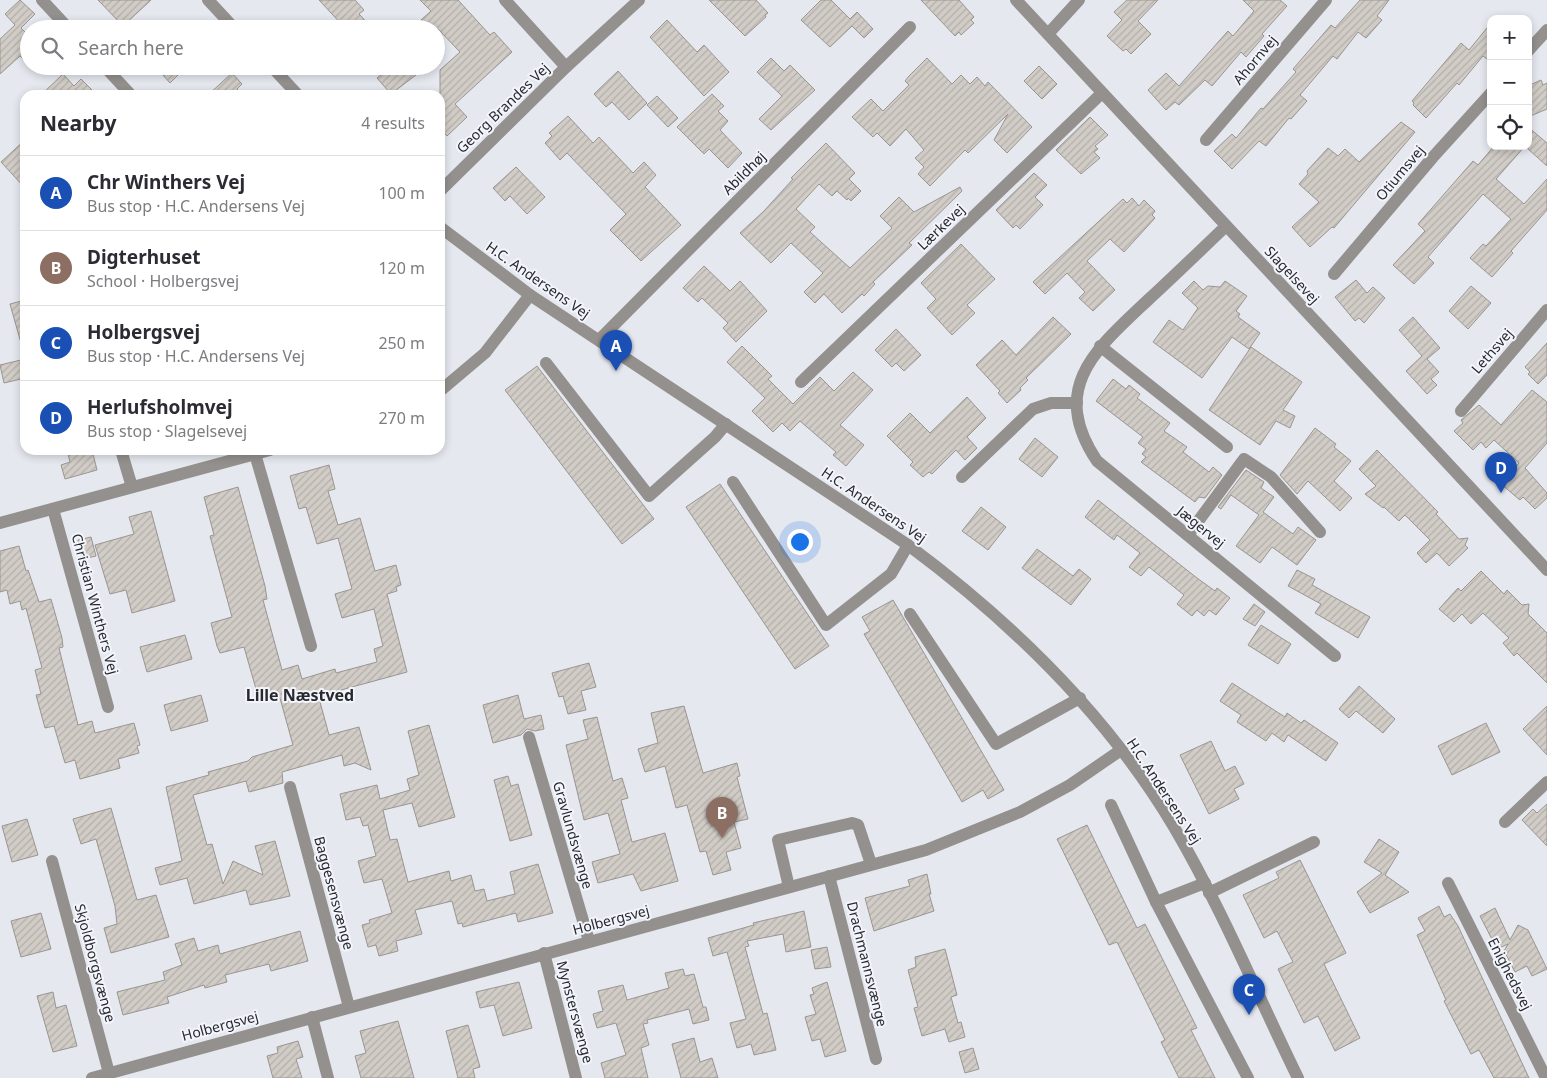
<!DOCTYPE html>
<meta charset="utf-8">
<style>
:root{--surface:#fff;--page:#f7f7f7;--text:#2b2b33;--muted:#7c7c81;--line:#e1e1e2;--accent:#b45309}
body{margin:0;font-family:"Noto Sans",sans-serif;background:var(--page);color:var(--text)}
.controls{position:absolute;right:15px;top:15px;display:grid;overflow:hidden;border-radius:10px;box-shadow:0 2px 8px #0003}
.controls button{width:45px;height:45px;display:grid;place-items:center;padding:0;border:0;border-bottom:1px solid var(--line);background:var(--surface);color:var(--text);font:25px sans-serif}
.you{position:absolute;left:799px;top:541px;width:18px;height:18px;margin:-12px;border:4px solid #fff;border-radius:50%;background:#1a73e8;box-shadow:0 0 0 8px #1a73e833}
.badge{display:grid;place-items:center;width:32px;height:32px;border-radius:50%;background:var(--accent);color:#fff;font-size:16px;font-weight:700}
.pin{position:absolute;translate:-50% -41px;filter:drop-shadow(0 1px 2px #0008)}
.pin::after{content:'';position:absolute;top:26px;width:18px;height:15px;background:inherit;clip-path:polygon(0 0,100% 0,50% 100%)}
.list{margin:0;padding:0;list-style:none}
h2{display:flex;justify-content:space-between;align-items:center;height:65px;margin:0;padding:0 20px;font-size:21px}
h2 small{font-size:16px;font-weight:400;color:var(--muted)}
.list li{display:grid;grid-template-columns:32px 1fr auto;gap:15px;align-items:center;box-sizing:border-box;height:75px;padding:0 20px;border-top:1px solid var(--line)}
.list b{display:block;font-size:19px;white-space:nowrap}
.list p{margin:0;font-size:16px;white-space:nowrap;color:var(--muted)}
.list em{font-size:16px;font-style:normal;color:var(--muted)}
.icon{flex:none;width:28px;height:28px;fill:none;stroke:currentColor;stroke-width:2;stroke-linecap:round;stroke-linejoin:round}
.map{position:relative;flex:none;width:1547px;height:1078px;overflow:hidden}
.search{position:absolute;background:var(--surface);box-shadow:0 2px 8px #0003;left:20px;top:20px;width:425px;height:55px;display:flex;align-items:center;gap:12px;box-sizing:border-box;padding:0 18px;border-radius:28px;color:var(--muted);font-size:19px}
.panel{position:absolute;background:var(--surface);box-shadow:0 2px 8px #0003;left:20px;top:90px;width:425px;height:365px;border-radius:15px}
.map>svg:first-child{display:block}
.building{fill:url(#building-hatch);stroke:#9a9590}
.lines{fill:none;stroke-linecap:round;stroke-linejoin:round}
.minor{stroke:#93908e;stroke-width:12}
.labels{text-anchor:middle;stroke-width:4;stroke-linejoin:round;paint-order:stroke}
.street-label{font-size:14px;fill:#28292c;stroke:#f3f5fc}
.quarter-label{font-size:16px;font-weight:bold;fill:#28292c;stroke:#f3f5fc}
</style>
<div class="map">
<svg width="1547" height="1078" viewBox="0 0 1547 1078">
<defs>
<pattern id="building-hatch" width="6" height="6" patternUnits="userSpaceOnUse" patternTransform="scale(1.25)"><rect width="6" height="6" fill="#d1ccc6"/><path d="M-1 1l2-2M0 6l6-6M5 7l2-2" fill="none" stroke="#b3afaa"/></pattern>
</defs>
<rect width="100%" height="100%" fill="#e5e8ef"/>
<g class="building">
<polygon points="20,0 35,14 21,28 29,36 29,65 20,56 0,74 0,39 15,25 5,14"/>
<polygon points="98,0 151,0 123,26"/>
<polygon points="319,0 355,0 364,10 359,14 373,29 346,29"/>
<polygon points="420,0 458,0 490,35 494,32 512,52 455,104 467,117 447,136 440,129 440,70 460,52 438,29 429,29 421,20 431,11"/>
<polygon points="709,0 756,0 768,13 765,15 766,17 745,36"/>
<polygon points="821,0 831,0 850,19 857,12 873,29 864,38 852,26 830,47 801,20"/>
<polygon points="921,0 959,0 974,17 971,20 974,23 961,35 959,32 955,36"/>
<polygon points="1127,0 1158,0 1138,21 1151,34 1131,54 1126,49 1123,51 1107,36 1122,20 1114,12"/>
<polygon points="1243,0 1280,0 1287,6 1262,34 1264,36 1246,57 1241,52 1212,86 1205,80 1179,105 1175,102 1166,110 1148,90 1166,73 1179,86 1228,31 1233,36 1254,11"/>
<polygon points="1360,0 1389,0 1377,16 1382,20 1366,38 1358,32 1337,59 1333,56 1300,95 1307,101 1291,119 1289,118 1266,146 1259,141 1232,169 1214,151 1232,134 1236,138 1261,108 1263,109 1296,72 1293,69 1331,25 1335,28"/>
<polygon points="667,20 697,52 704,45 729,72 704,96 650,37"/>
<polygon points="1491,23 1491,62 1483,56 1459,85 1457,83 1426,118 1413,105 1414,103 1412,101 1461,43 1469,50"/>
<polygon points="771,58 784,71 790,65 815,90 771,130 759,119 782,96 757,72"/>
<polygon points="927,58 952,84 961,75 970,84 977,77 985,86 988,82 1032,127 1007,153 994,140 1008,114 968,153 965,150 930,186 918,174 924,167 915,158 924,150 906,129 890,146 877,133 873,137 852,117 871,99 883,111 909,85 905,81 909,76"/>
<polygon points="155,66 187,66 170,83"/>
<polygon points="375,66 409,66 416,75 391,94 377,78 382,74"/>
<polygon points="1039,66 1057,84 1042,99 1024,81"/>
<polygon points="618,71 647,103 629,120 612,102 606,107 594,94"/>
<polygon points="232,73 242,84 237,89 243,95 208,95"/>
<polygon points="63,74 74,86 81,79 97,95 41,95"/>
<polygon points="1541,80 1543,85 1547,83 1547,109 1528,117 1528,86"/>
<polygon points="712,94 724,106 718,111 728,121 720,130 742,153 728,168 709,149 704,154 677,127"/>
<polygon points="657,96 678,118 668,127 647,105"/>
<polygon points="568,116 593,143 599,137 633,173 644,162 656,175 645,187 681,225 641,261 610,230 626,214 567,153 560,160 545,143 552,136 549,133"/>
<polygon points="1090,117 1108,135 1095,146 1098,149 1094,152 1100,158 1081,174 1056,150"/>
<polygon points="1401,122 1415,132 1334,228 1332,227 1310,247 1292,227 1319,202 1299,184 1308,174 1307,171 1328,148 1338,156 1345,149 1359,162"/>
<polygon points="1528,127 1547,143 1547,166 1528,149"/>
<polygon points="25,140 25,188 1,162"/>
<polygon points="826,143 855,173 849,179 861,191 851,201 848,198 847,200 837,191 832,196 819,184 796,209 815,227 810,232 850,268 892,228 880,216 899,197 914,212 960,187 962,191 909,243 912,245 873,282 875,284 864,296 862,294 842,313 824,294 815,303 804,292 823,273 791,243 771,263 740,233 764,211 793,179 791,178"/>
<polygon points="1494,146 1525,146 1496,179 1524,204 1547,179 1547,210 1511,251 1513,253 1492,277 1470,258 1483,244 1486,246 1511,219 1483,194 1428,257 1434,263 1414,284 1393,265 1425,231 1418,224 1473,161 1478,165"/>
<polygon points="516,167 545,197 527,214 510,196 505,201 493,188"/>
<polygon points="1034,173 1047,185 1035,197 1043,205 1020,229 1016,225 1013,228 996,210"/>
<polygon points="1132,198 1139,206 1144,200 1155,211 1152,215 1155,218 1124,252 1110,239 1087,261 1115,290 1093,311 1079,298 1085,292 1067,273 1045,294 1033,282 1123,199 1127,203"/>
<polygon points="961,244 995,279 967,305 975,313 952,335 927,308 936,299 921,283"/>
<polygon points="704,266 730,291 740,281 767,311 736,342 723,328 728,323 702,298 698,302 683,288"/>
<polygon points="1356,280 1367,293 1373,287 1385,298 1364,323 1359,318 1355,321 1335,297"/>
<polygon points="1194,281 1203,290 1208,286 1220,287 1225,281 1247,296 1236,311 1240,314 1238,317 1260,333 1249,349 1232,337 1202,378 1153,342 1169,320 1183,330 1198,308 1182,293"/>
<polygon points="1471,286 1491,303 1468,329 1449,311"/>
<polygon points="25,300 25,343 21,343 10,304"/>
<polygon points="1053,317 1071,334 1026,378 1028,380 1020,388 1021,390 1007,403 998,393 1000,391 976,365 1002,340 1016,355"/>
<polygon points="1413,317 1440,348 1427,359 1439,372 1431,379 1437,385 1427,394 1406,371 1422,356 1399,330"/>
<polygon points="896,329 921,355 904,371 896,363 892,367 875,350"/>
<polygon points="1547,343 1547,375 1538,384 1528,374 1530,372 1525,367"/>
<polygon points="742,346 772,376 768,379 793,404 820,377 834,391 853,372 873,390 840,425 864,445 846,466 833,455 836,452 800,421 790,431 782,423 773,432 752,411 765,398 727,362"/>
<polygon points="1251,347 1302,382 1283,410 1295,416 1290,428 1276,421 1260,445 1209,410"/>
<polygon points="25,359 25,378 4,383 0,365"/>
<polygon points="537,366 654,519 622,544 505,390"/>
<polygon points="1113,379 1126,389 1129,385 1140,394 1137,398 1170,423 1164,431 1187,447 1183,452 1209,472 1213,467 1222,475 1205,498 1199,497 1195,502 1141,462 1146,457 1142,454 1146,449 1138,443 1143,437 1096,401"/>
<polygon points="1532,390 1547,402 1547,443 1525,468 1547,493 1547,498 1535,509 1523,497 1520,500 1501,484 1519,463 1494,440 1486,448 1481,442 1473,450 1454,431 1463,423 1461,420 1479,405 1501,425"/>
<polygon points="967,397 986,418 967,437 977,448 965,460 956,450 932,474 929,472 923,477 910,465 913,462 887,436 910,413 930,433"/>
<polygon points="1315,428 1336,444 1334,447 1351,461 1334,481 1352,498 1340,511 1308,481 1297,494 1280,475"/>
<polygon points="1035,438 1058,457 1042,477 1019,459"/>
<polygon points="67,450 92,450 97,470 65,479 61,465 70,462"/>
<polygon points="1377,450 1438,512 1436,514 1459,539 1468,538 1465,545 1468,548 1449,566 1437,553 1426,563 1417,553 1430,540 1405,515 1399,521 1384,507 1383,508 1365,494 1376,486 1359,469"/>
<polygon points="329,465 335,489 328,491 338,525 360,518 375,571 396,565 401,585 396,587 397,591 387,594 407,672 341,690 343,696 320,702 329,735 359,727 371,770 355,763 344,766 342,755 282,772 283,783 249,792 246,781 193,795 207,845 212,844 223,884 233,861 263,875 255,846 275,841 290,896 250,905 246,890 194,904 187,878 160,885 155,868 182,861 166,787 209,775 208,772 248,761 252,757 293,745 278,691 258,696 244,647 220,653 217,646 211,623 232,617 210,536 214,535 204,497 238,487 265,586 267,599 263,600 282,670 298,665 302,679 335,669 336,673 377,662 374,649 383,646 374,609 342,618 335,594 352,589 338,538 317,544 306,507 299,509 290,476"/>
<polygon points="1246,470 1264,482 1261,488 1274,497 1263,512 1293,534 1298,527 1316,540 1297,565 1272,547 1260,563 1236,546 1259,515 1231,495 1221,509 1218,507"/>
<polygon points="720,484 829,646 795,669 686,507"/>
<polygon points="1098,500 1197,578 1215,591 1217,588 1230,598 1216,615 1209,610 1204,616 1197,610 1192,616 1177,604 1184,595 1149,567 1141,576 1129,567 1140,553 1117,535 1114,540 1085,517"/>
<polygon points="981,507 1006,527 988,550 962,531"/>
<polygon points="151,511 175,601 132,613 126,590 110,594 95,545 134,534 129,517"/>
<polygon points="91,537 96,556 82,559 78,540"/>
<polygon points="19,546 26,571 28,570 39,602 51,599 62,638 63,647 59,648 78,725 92,721 95,733 134,723 140,745 137,746 139,753 118,759 120,768 80,779 75,760 65,763 54,726 45,728 36,695 41,694 35,670 42,668 26,608 22,610 20,601 10,604 7,590 0,592 0,551"/>
<polygon points="1037,549 1073,576 1079,569 1091,579 1071,605 1022,568"/>
<polygon points="1297,570 1315,579 1312,585 1370,617 1358,638 1315,613 1321,604 1288,586"/>
<polygon points="1481,571 1504,594 1507,590 1522,605 1529,604 1528,614 1547,633 1547,683 1517,653 1514,656 1503,643 1509,638 1483,613 1471,624 1462,614 1454,622 1439,609 1458,588 1461,591"/>
<polygon points="893,600 1004,790 988,799 983,790 962,802 864,634 870,631 862,617"/>
<polygon points="1254,604 1265,612 1255,626 1243,619"/>
<polygon points="1261,625 1291,644 1278,664 1248,645"/>
<polygon points="185,635 192,659 147,672 140,647"/>
<polygon points="589,663 596,687 581,691 586,710 568,714 563,696 559,697 552,673"/>
<polygon points="1232,683 1285,717 1287,713 1301,723 1304,720 1338,743 1326,761 1288,735 1284,742 1272,733 1266,741 1237,722 1241,715 1220,701"/>
<polygon points="1359,686 1395,719 1383,733 1356,711 1349,718 1339,709"/>
<polygon points="201,695 208,721 171,731 164,705"/>
<polygon points="518,695 524,719 541,715 544,729 535,731 527,729 521,735 493,743 483,705"/>
<polygon points="684,706 703,773 737,763 740,776 737,777 748,819 734,822 741,848 726,852 731,870 713,875 706,851 700,852 687,805 676,808 665,766 645,772 638,749 658,743 651,713"/>
<polygon points="1547,706 1547,755 1523,729"/>
<polygon points="597,717 613,781 622,778 628,798 621,800 632,842 665,833 678,881 641,891 633,874 598,883 592,862 620,854 608,813 584,820 566,745 588,739 583,720"/>
<polygon points="1486,723 1500,752 1452,775 1438,746"/>
<polygon points="429,725 455,817 419,827 412,803 383,810 390,840 397,839 408,882 449,871 451,881 471,875 475,891 484,889 487,901 515,894 510,872 538,864 553,913 518,922 516,913 463,927 462,923 458,924 452,901 415,910 422,934 396,941 398,951 379,956 376,945 368,947 362,925 370,923 369,920 392,913 382,879 364,883 358,861 376,856 368,825 363,826 360,817 346,820 340,794 377,785 380,799 410,790 407,779 419,775 408,731"/>
<polygon points="1211,741 1225,771 1235,766 1244,784 1234,789 1239,799 1209,814 1180,755"/>
<polygon points="508,776 511,786 518,784 532,835 510,841 494,780"/>
<polygon points="1547,804 1547,846 1522,820 1533,809 1537,813"/>
<polygon points="111,808 137,900 156,895 169,937 111,953 104,928 117,924 115,906 96,839 81,844 73,819"/>
<polygon points="27,819 38,855 12,862 2,826"/>
<polygon points="1087,825 1137,928 1145,924 1197,1028 1191,1030 1215,1078 1179,1078 1161,1042 1165,1040 1117,942 1109,945 1057,839"/>
<polygon points="1379,839 1399,852 1385,875 1409,892 1370,913 1357,892 1382,873 1364,862"/>
<polygon points="1300,860 1346,953 1324,964 1360,1038 1335,1051 1318,1016 1304,1023 1278,969 1293,962 1277,931 1264,938 1243,895 1279,878 1276,872"/>
<polygon points="927,874 931,894 929,894 934,911 874,931 865,898 910,886 908,880"/>
<polygon points="1439,906 1444,917 1450,914 1458,926 1529,1078 1494,1078 1479,1050 1471,1054 1444,1001 1446,1000 1417,935 1425,931 1418,918"/>
<polygon points="1495,908 1510,940 1518,925 1528,930 1547,969 1532,976 1527,966 1515,972 1504,951 1508,944 1497,949 1480,916"/>
<polygon points="804,911 811,947 786,952 783,934 747,941 749,946 745,947 763,1014 767,1013 776,1050 754,1055 751,1044 737,1048 730,1023 746,1019 727,952 713,956 708,938 754,925 753,923"/>
<polygon points="41,913 51,949 21,957 11,921"/>
<polygon points="300,931 308,961 271,971 269,964 225,975 227,982 205,988 204,985 167,997 169,1003 123,1015 117,992 165,980 163,972 182,965 175,944 194,938 198,951 218,945 220,954"/>
<polygon points="827,947 831,967 815,969 811,950"/>
<polygon points="945,949 957,995 951,997 958,1023 961,1022 965,1037 949,1042 945,1029 922,1036 914,1008 918,1007 908,970 916,967 915,957"/>
<polygon points="683,969 685,976 694,974 703,1007 706,1007 709,1020 693,1024 689,1009 647,1020 648,1023 643,1024 649,1045 641,1048 648,1078 605,1078 601,1063 626,1055 616,1023 597,1028 593,1014 603,1011 598,991 623,985 627,1000 669,988 665,973"/>
<polygon points="519,982 532,1028 503,1036 494,1005 480,1008 476,992"/>
<polygon points="827,982 846,1051 825,1057 820,1039 812,1041 805,1017 816,1014 810,995 814,994 812,988"/>
<polygon points="53,992 56,1008 66,1005 77,1046 53,1052 37,996"/>
<polygon points="398,1021 414,1078 361,1078 355,1056 366,1053 360,1031"/>
<polygon points="468,1025 480,1067 473,1069 475,1078 458,1078 446,1031"/>
<polygon points="694,1038 700,1062 712,1058 718,1078 681,1078 672,1044"/>
<polygon points="298,1041 303,1057 296,1059 302,1078 273,1078 267,1056 278,1053 277,1047"/>
<polygon points="973,1048 979,1069 965,1073 959,1052"/>
</g>
<g class="lines">
<g class="minor">
<polyline points="42,0 69,29"/>
<polyline points="208,0 235,29"/>
<polyline points="505,0 566,67"/>
<polyline points="1016,0 1547,570"/>
<polyline points="1048,34 1079,0"/>
<polyline points="1528,51 1547,30"/>
<polyline points="104,66 131,95"/>
<polyline points="271,66 298,95"/>
<polyline points="1206,140 1326,0"/>
<polyline points="440,191 566,67 639,0"/>
<path d="M1226,226C1200,251 1174,276 1148,300C1096,349 1048,388 1097,461L1335,656"/>
<path d="M440,227L530,295L908,545C1013,623 1107,714 1174,827C1221,907 1257,994 1298,1078"/>
<polyline points="1334,274 1433,157 1491,93"/>
<polyline points="599,340 910,27"/>
<polyline points="1100,346 1227,447"/>
<polyline points="546,363 649,496 715,437 726,424"/>
<polyline points="801,382 1102,93"/>
<polyline points="440,391 485,353 530,295"/>
<polyline points="1461,411 1547,310"/>
<polyline points="121,450 132,487"/>
<polyline points="255,454 311,646"/>
<polyline points="962,477 1033,409 1051,403 1077,403"/>
<polyline points="733,482 826,625 891,574 908,545"/>
<polyline points="53,509 108,707"/>
<polyline points="0,523 270,450"/>
<polyline points="1188,535 1244,459 1271,477 1320,532"/>
<polyline points="910,614 996,744 1080,698"/>
<polyline points="529,737 589,941"/>
<polyline points="290,787 349,1007"/>
<polyline points="1111,805 1156,902 1248,1078"/>
<polyline points="1505,822 1547,782"/>
<polyline points="52,861 109,1073"/>
<polyline points="829,876 876,1059"/>
<polyline points="1448,883 1546,1078"/>
<polyline points="789,887 778,840 852,823 858,825 871,864"/>
<polyline points="1209,893 1314,842"/>
<polyline points="1156,902 1205,883"/>
<polyline points="544,953 576,1078"/>
<polyline points="312,1017 328,1078"/>
<polyline points="92,1078 926,850 1020,812 1070,785 1121,750"/>
</g>
</g>
<g class="labels">
<g class="street-label">
<text transform="translate(1255 60) rotate(-50)" y="5">Ahornvej</text>
<text transform="translate(503 108) rotate(-44)" y="5">Georg Brandes Vej</text>
<text transform="translate(744 173) rotate(-45)" y="5">Abildhøj</text>
<text transform="translate(1400 173) rotate(-50)" y="5">Otiumsvej</text>
<text transform="translate(941 227) rotate(-44)" y="5">Lærkevej</text>
<text transform="translate(1292 275) rotate(47)" y="5">Slagelsevej</text>
<text transform="translate(538 280) rotate(35)" y="5">H.C. Andersens Vej</text>
<text transform="translate(1492 351) rotate(-49)" y="5">Lethsvej</text>
<text transform="translate(874 505) rotate(34)" y="5">H.C. Andersens Vej</text>
<text transform="translate(1201 527) rotate(39)" y="5">Jægervej</text>
<text transform="translate(95 604) rotate(75)" y="5">Christian Winthers Vej</text>
<text transform="translate(1164 791) rotate(57)" y="5">H.C. Andersens Vej</text>
<text transform="translate(573 835) rotate(74)" y="5">Gravlundsvænge</text>
<text transform="translate(334 893) rotate(75)" y="5">Baggesensvænge</text>
<text transform="translate(611 920) rotate(-15)" y="5">Holbergsvej</text>
<text transform="translate(95 963) rotate(75)" y="5">Skjoldborgsvænge</text>
<text transform="translate(867 964) rotate(76)" y="5">Drachmannsvænge</text>
<text transform="translate(1510 974) rotate(63)" y="5">Enighedsvej</text>
<text transform="translate(575 1012) rotate(75)" y="5">Mynstersvænge</text>
<text transform="translate(220 1026) rotate(-15)" y="5">Holbergsvej</text>
</g>
<g class="quarter-label">
<text x="300" y="701">Lille Næstved</text>
</g>
</g>
</svg>
<div class="controls">
<button>+</button>
<button>−</button>
<button><svg class="icon" aria-label="locate" viewBox="0 0 24 24"><circle cx="12" cy="12" r="6"/><path d="M12 2v4M12 18v4M2 12h4M18 12h4"/></svg></button>
</div>
<div class="you"></div>
<div class="pin badge" style="left:616px;top:371px;background:#1a4fb4">A</div>
<div class="pin badge" style="left:722px;top:838px;background:#8d6e63">B</div>
<div class="pin badge" style="left:1249px;top:1015px;background:#1a4fb4">C</div>
<div class="pin badge" style="left:1501px;top:493px;background:#1a4fb4">D</div>
<div class="search"><svg class="icon" aria-label="search" viewBox="0 0 24 24"><circle cx="10" cy="10" r="6"/><path d="M15 15l6 6"/></svg>Search here</div>
<section class="panel">
<h2>Nearby<small>4 results</small></h2>
<ul class="list">
<li><span class="badge" style="background:#1a4fb4">A</span><div><b>Chr Winthers Vej</b><p>Bus stop · H.C. Andersens Vej</p></div><em>100 m</em></li>
<li><span class="badge" style="background:#8d6e63">B</span><div><b>Digterhuset</b><p>School · Holbergsvej</p></div><em>120 m</em></li>
<li><span class="badge" style="background:#1a4fb4">C</span><div><b>Holbergsvej</b><p>Bus stop · H.C. Andersens Vej</p></div><em>250 m</em></li>
<li><span class="badge" style="background:#1a4fb4">D</span><div><b>Herlufsholmvej</b><p>Bus stop · Slagelsevej</p></div><em>270 m</em></li>
</ul>
</section>
</div>
